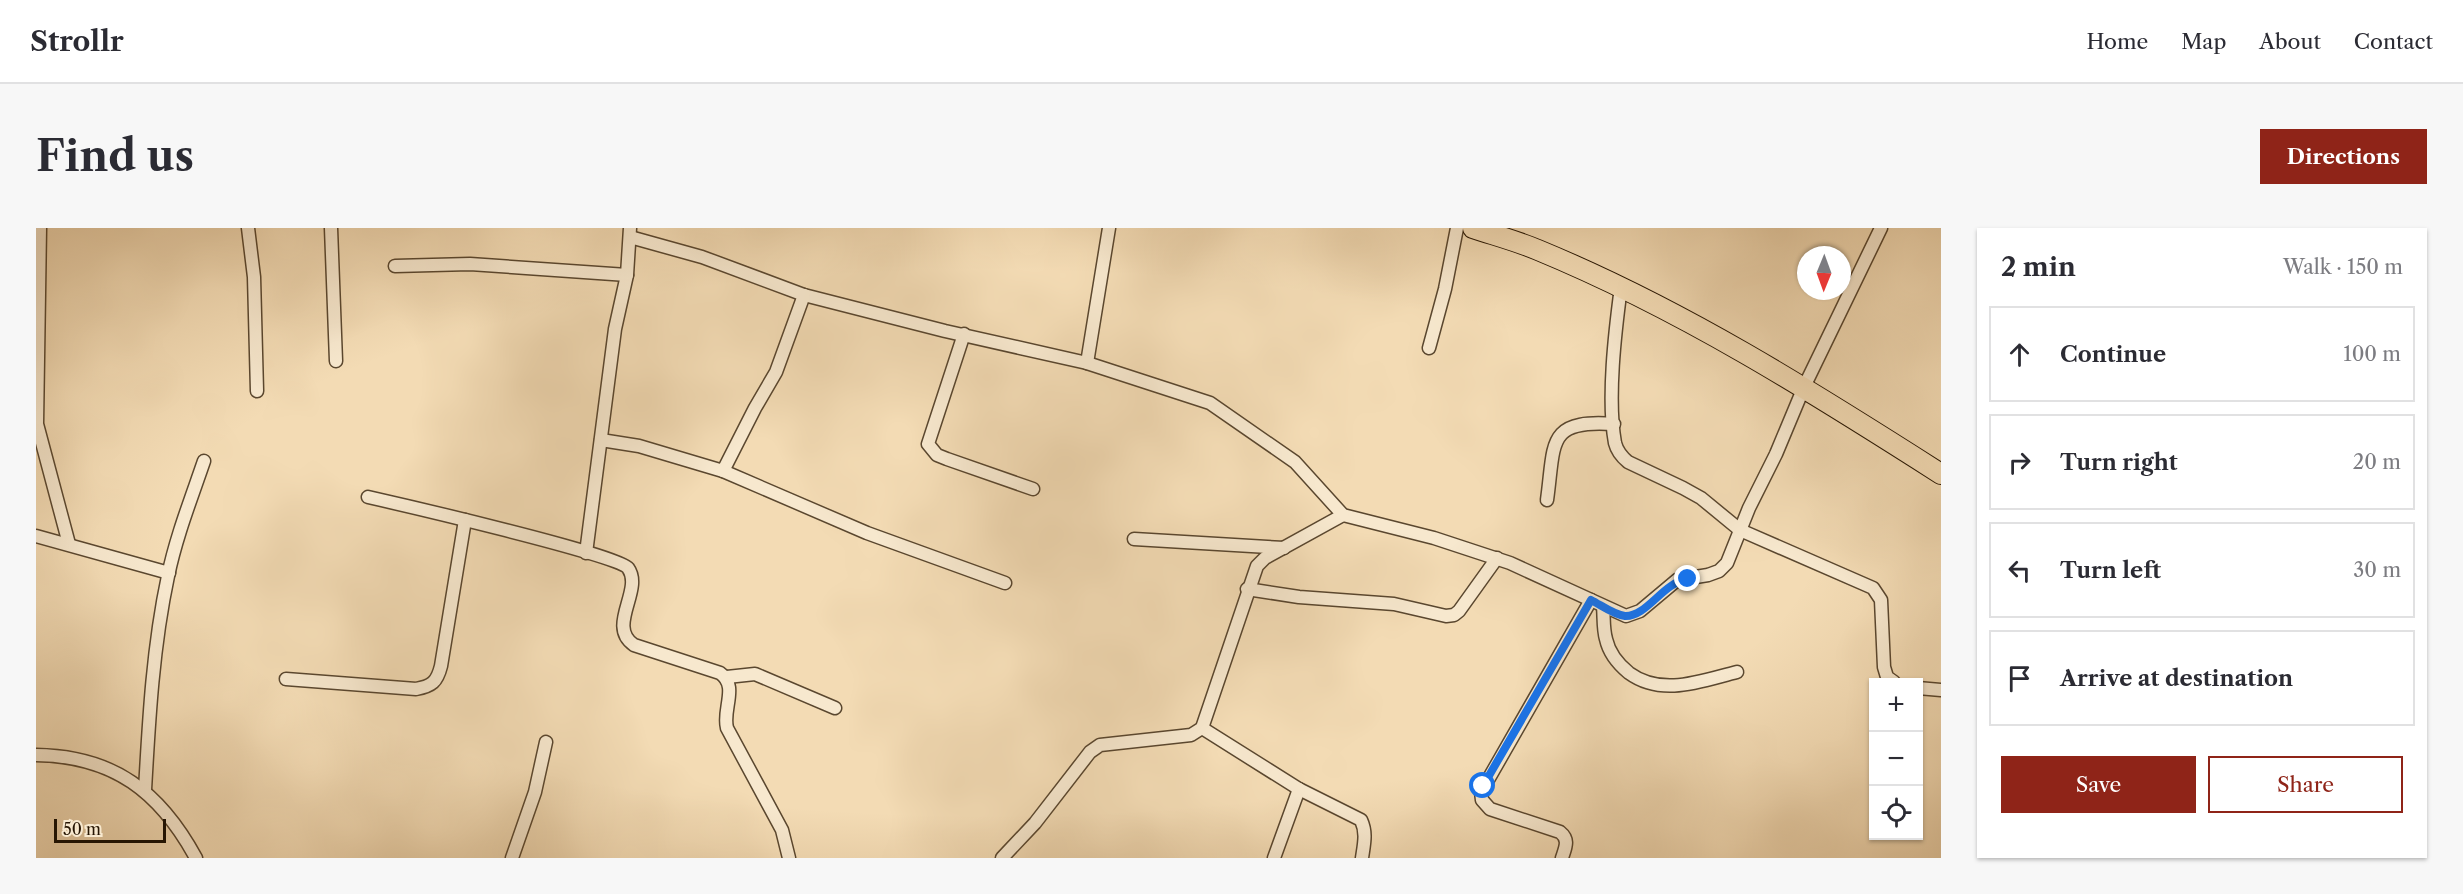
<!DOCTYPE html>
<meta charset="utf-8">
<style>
:root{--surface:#fff;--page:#f7f7f7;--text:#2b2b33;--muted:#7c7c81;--line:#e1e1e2;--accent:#8f2418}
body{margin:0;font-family:"Libre Caslon Text",serif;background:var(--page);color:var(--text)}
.controls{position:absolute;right:18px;bottom:18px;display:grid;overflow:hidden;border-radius:0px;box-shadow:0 2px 4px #0004}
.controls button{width:54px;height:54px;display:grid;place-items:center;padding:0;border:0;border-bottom:2px solid var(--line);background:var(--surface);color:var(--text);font:30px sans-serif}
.compass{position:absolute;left:1761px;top:18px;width:54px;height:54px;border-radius:50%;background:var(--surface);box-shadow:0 2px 4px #0004;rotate:181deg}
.scale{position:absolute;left:18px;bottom:15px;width:112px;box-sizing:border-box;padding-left:6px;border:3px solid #271603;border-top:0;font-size:16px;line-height:21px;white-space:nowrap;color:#271603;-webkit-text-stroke:4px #f7e8ce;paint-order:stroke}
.stop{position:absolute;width:18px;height:18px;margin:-14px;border:4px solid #1a73e8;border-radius:50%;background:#fff}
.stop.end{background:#1a73e8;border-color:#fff;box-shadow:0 2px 6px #0008}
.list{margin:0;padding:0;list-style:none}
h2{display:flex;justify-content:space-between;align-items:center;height:78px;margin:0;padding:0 24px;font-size:26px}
h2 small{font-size:20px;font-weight:400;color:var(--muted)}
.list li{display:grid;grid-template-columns:39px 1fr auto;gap:18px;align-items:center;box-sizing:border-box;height:96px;margin:0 12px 12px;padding:0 12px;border:2px solid var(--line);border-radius:0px}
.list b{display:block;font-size:22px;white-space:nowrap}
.list em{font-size:20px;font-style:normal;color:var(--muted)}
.actions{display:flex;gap:12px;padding:18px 24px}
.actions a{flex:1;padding:14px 0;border:2px solid var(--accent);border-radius:0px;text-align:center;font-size:21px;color:var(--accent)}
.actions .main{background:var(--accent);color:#fff}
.icon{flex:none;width:33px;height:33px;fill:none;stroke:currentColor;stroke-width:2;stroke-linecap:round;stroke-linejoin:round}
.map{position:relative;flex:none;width:1905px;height:630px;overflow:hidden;border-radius:0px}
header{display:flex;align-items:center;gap:36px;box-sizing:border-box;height:84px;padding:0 30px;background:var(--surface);border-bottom:2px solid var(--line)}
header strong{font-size:28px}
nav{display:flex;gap:33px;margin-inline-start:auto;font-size:21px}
.intro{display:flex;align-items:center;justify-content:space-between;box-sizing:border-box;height:144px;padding:0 36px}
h1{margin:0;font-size:42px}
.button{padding:15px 27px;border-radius:0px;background:var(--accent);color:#fff;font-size:21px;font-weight:700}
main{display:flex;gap:36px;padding:0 36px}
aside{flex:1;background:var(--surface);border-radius:0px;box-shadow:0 2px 4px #0004}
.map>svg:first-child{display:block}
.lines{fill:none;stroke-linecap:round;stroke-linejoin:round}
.minor-casing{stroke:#5a472f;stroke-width:15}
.primary-casing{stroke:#271603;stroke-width:22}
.minor{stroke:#f7e8ce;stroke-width:12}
.primary{stroke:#f3dbb4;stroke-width:20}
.route{stroke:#1a73e8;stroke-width:8}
</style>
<header>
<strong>Strollr</strong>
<nav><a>Home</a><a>Map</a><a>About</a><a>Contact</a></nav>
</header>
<div class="intro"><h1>Find us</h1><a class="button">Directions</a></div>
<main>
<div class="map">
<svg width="1905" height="630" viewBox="0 0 1905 630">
<rect width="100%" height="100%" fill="#f3dbb4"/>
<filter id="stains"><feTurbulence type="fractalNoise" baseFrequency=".00333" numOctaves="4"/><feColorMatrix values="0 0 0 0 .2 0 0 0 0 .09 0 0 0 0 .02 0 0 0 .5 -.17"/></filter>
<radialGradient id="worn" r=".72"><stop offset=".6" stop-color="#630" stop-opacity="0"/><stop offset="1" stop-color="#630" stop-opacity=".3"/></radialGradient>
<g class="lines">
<defs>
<g id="minor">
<polyline points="4,0 1,196 33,316"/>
<polyline points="212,0 218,49 221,163"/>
<polyline points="295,0 300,133"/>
<polyline points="594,9 666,29 768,67 909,103 1051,135 1174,175 1259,234 1307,287 1398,310 1474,335 1590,388 1604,383 1641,352 1672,347 1683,343 1691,335 1713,280 1740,226 1768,159 1845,0"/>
<polyline points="359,38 434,36 591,47"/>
<path d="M1585,59C1579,104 1571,171 1579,215C1581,223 1586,229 1592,234L1647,260L1665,270L1704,302L1837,360L1845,372L1848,439L1851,449L1858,454"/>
<polyline points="928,106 892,216 901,227 911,231 997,261"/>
<polyline points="1393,120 1409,61 1421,0"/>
<polyline points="1051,135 1073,0"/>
<polyline points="565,212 603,218 687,243 719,180 740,144 768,67"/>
<polyline points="687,243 831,305 969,355"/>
<path d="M332,269C363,276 583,327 592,340C608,362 570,398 598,417L684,445C703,458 686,481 691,500L746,602L753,630"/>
<path d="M1511,272C1519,215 1510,191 1578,196"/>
<polyline points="0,308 133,345"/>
<polyline points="1098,311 1248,320"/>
<polyline points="550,325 579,101 591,47 594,0"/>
<polyline points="1211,361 1263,369 1358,376 1410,388 1418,387 1423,383 1461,330"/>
<path d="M1567,378C1568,389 1567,401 1570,411C1573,425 1582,436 1593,445C1626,469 1665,453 1701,444"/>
<polyline points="691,449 719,446 799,480"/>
<path d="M250,451L380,461C396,458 401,454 405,438L429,292"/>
<polyline points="1882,460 1905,462"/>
<path d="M1166,500L1263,561L1325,592C1331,605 1328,616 1326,630"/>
<path d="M0,527C78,528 124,564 160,630"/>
<path d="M109,562C113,490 117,418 132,348C140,309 155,271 168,233"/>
<polyline points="476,630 499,564 510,514"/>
<polyline points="966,630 999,595 1054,524 1064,517 1155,507 1166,500 1221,338 1229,330 1307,287"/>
<polyline points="1238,630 1263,561"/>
<path d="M1526,630C1529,620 1534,612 1524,604L1454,581L1446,572L1445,564L1555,372"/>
</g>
<path id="primary" d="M1437,0C1458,7 1481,13 1502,22C1645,81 1775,163 1905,246"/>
</defs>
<use href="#minor" class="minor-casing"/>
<use href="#primary" class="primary-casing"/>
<use href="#minor" class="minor"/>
<use href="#primary" class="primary"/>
</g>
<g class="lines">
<path class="route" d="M1447,558L1555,372C1565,377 1578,387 1589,388C1611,389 1627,354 1652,351"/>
</g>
<rect width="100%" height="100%" filter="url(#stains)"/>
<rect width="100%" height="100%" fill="url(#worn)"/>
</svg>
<div class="controls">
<button>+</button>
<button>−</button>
<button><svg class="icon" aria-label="locate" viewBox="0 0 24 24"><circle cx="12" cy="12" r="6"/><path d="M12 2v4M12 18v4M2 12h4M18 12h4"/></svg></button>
</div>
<svg class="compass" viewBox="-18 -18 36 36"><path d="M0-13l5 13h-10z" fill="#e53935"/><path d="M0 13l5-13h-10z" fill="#7c7c81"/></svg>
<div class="scale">50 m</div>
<div class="stop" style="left:1447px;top:558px"></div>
<div class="stop end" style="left:1652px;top:351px"></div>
</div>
<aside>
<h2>2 min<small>Walk · 150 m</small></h2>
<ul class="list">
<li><svg class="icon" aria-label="ahead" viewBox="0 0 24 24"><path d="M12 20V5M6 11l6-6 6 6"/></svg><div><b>Continue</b></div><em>100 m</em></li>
<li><svg class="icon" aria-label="right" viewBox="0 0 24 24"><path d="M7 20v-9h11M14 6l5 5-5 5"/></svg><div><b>Turn right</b></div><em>20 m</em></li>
<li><svg class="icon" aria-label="left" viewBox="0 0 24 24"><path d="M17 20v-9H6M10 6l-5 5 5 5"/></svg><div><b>Turn left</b></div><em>30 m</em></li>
<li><svg class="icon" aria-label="arrive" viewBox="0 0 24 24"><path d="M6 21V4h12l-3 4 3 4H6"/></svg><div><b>Arrive at destination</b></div></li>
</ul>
<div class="actions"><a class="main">Save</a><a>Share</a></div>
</aside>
</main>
